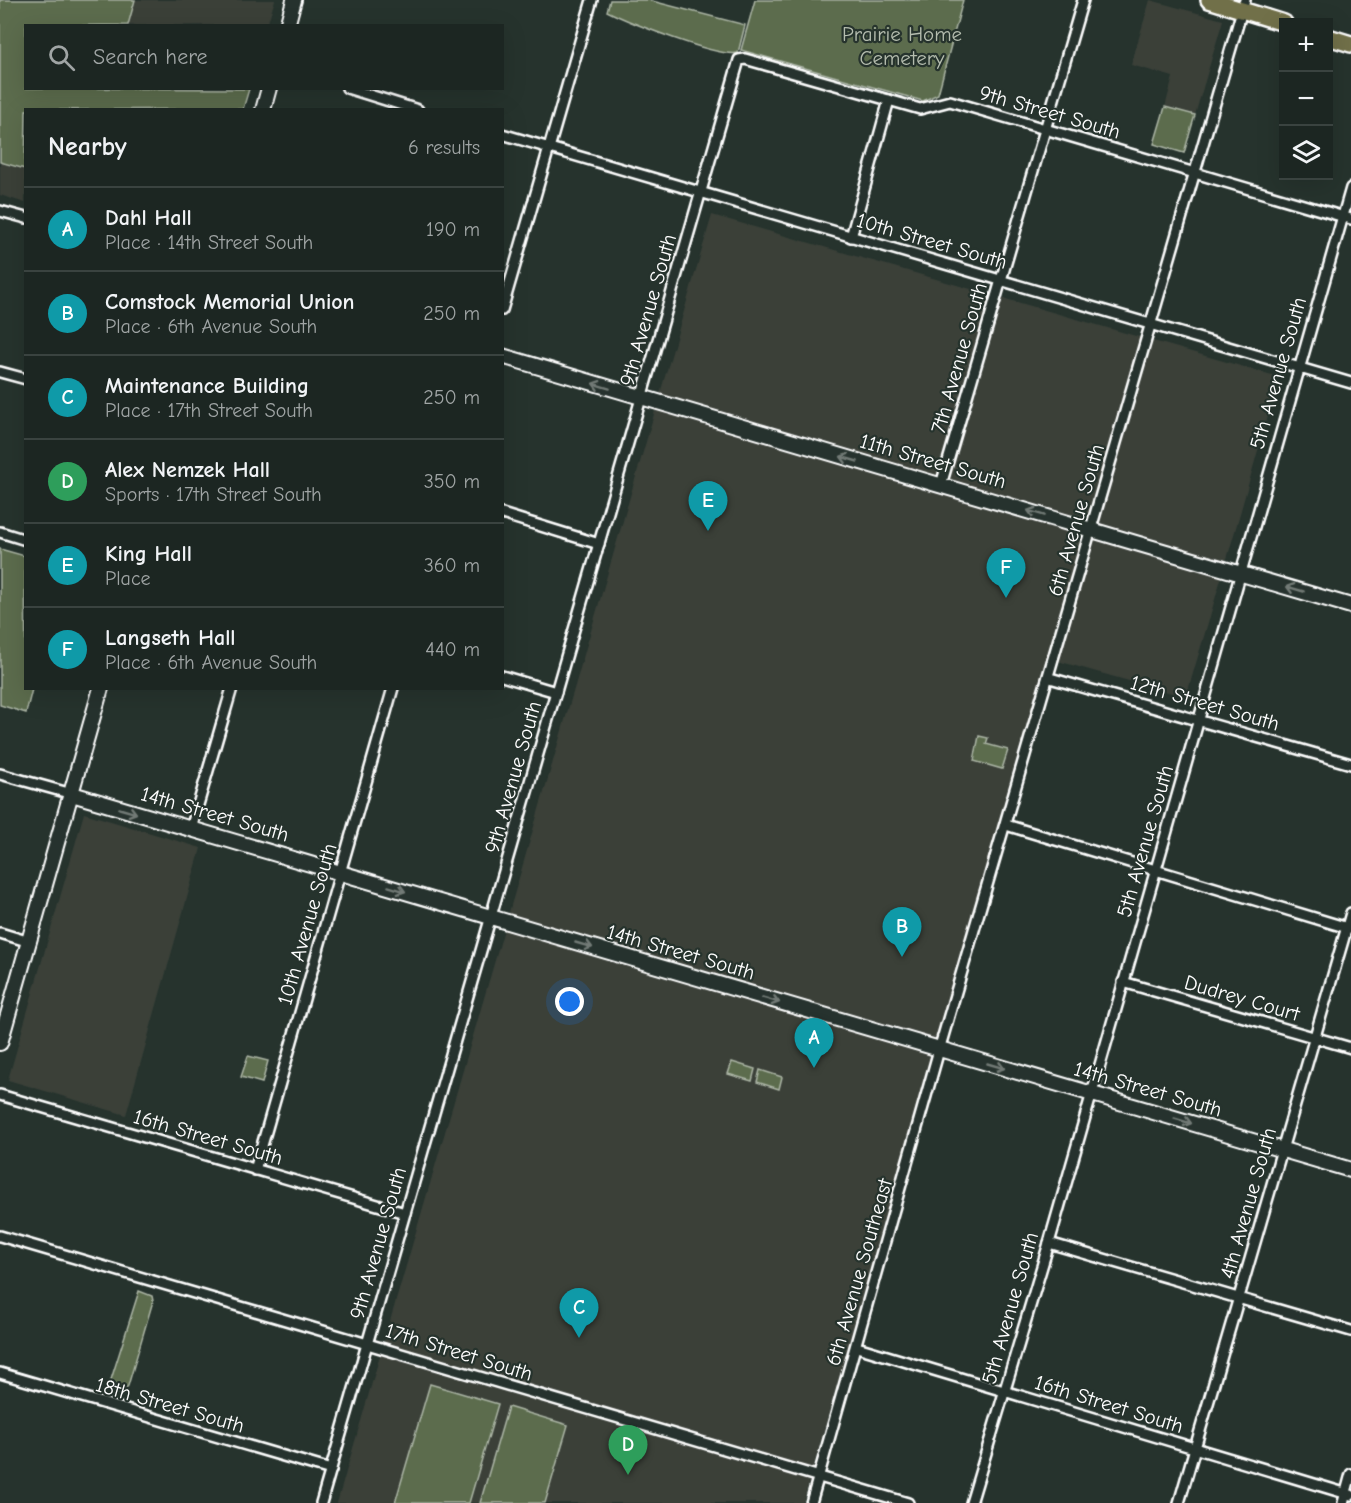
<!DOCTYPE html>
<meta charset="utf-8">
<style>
:root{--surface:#1c2622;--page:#252e2a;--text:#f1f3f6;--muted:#a0a5a5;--line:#3a4340;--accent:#ffd166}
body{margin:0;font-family:"Comic Neue",sans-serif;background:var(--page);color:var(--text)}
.controls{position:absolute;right:18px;top:18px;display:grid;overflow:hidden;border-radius:0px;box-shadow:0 6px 24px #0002}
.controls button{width:54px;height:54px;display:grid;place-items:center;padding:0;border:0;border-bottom:2px solid var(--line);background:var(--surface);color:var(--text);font:30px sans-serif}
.you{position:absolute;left:570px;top:1002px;width:21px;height:21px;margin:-15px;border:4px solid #fff;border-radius:50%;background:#1a73e8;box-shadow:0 0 0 9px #1a73e833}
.badge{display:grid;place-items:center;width:39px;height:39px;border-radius:50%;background:var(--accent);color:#fff;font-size:20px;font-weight:700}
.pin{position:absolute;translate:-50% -50px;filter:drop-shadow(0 2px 3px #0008)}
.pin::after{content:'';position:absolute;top:32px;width:21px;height:18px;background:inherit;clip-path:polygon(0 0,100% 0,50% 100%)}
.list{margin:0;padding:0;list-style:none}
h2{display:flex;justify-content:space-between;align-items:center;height:78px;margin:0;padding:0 24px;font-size:26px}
h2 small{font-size:20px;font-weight:400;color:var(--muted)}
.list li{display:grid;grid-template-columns:39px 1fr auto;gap:18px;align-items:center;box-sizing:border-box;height:84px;padding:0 24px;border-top:2px solid var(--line)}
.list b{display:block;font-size:22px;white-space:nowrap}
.list p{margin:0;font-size:20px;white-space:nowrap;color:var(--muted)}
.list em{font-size:20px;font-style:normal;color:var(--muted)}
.icon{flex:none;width:33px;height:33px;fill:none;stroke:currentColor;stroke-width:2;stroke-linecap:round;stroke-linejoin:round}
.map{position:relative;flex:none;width:1351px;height:1503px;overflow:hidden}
.search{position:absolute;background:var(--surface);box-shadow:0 6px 24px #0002;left:24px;top:24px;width:480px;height:66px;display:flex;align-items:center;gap:15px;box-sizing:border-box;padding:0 21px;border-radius:0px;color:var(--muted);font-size:22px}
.panel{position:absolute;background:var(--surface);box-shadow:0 6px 24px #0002;left:24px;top:108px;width:480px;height:582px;border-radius:0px}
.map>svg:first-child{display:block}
.built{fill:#3a4039}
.green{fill:#5b6c4e;stroke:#adb6a6;stroke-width:1.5}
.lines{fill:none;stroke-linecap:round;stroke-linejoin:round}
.street-casing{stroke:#fff;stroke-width:14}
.secondary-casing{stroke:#fff;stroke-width:18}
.primary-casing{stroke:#fff;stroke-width:20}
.street{stroke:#26332d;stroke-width:9}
.secondary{stroke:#26332d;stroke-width:14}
.primary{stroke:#71704a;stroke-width:15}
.oneway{stroke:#727a76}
.labels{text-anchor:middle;stroke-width:4.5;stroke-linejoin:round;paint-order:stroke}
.park-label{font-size:21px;fill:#b5bdaf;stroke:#26332d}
.street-label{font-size:21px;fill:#fff;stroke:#26332d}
</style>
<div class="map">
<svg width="1351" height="1503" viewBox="0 0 1351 1503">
<rect width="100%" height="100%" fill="#26332d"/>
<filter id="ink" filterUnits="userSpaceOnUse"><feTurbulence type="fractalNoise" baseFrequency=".0167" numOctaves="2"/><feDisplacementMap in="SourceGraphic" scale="12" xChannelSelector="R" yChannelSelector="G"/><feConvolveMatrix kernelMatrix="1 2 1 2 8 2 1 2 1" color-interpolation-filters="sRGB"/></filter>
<g filter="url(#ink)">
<g class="built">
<polygon points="0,0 275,0 267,25 26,26 26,88 249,89 243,109 26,110 25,203 0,195"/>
<polygon points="1150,0 1223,20 1195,115 1165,107 1173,77 1131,65"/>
<polygon points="712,215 1279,377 1229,552 1186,697 1047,658 803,1503 337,1503"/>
<polygon points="84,813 201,848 126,1115 8,1080"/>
</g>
<g class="green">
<polygon points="0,0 135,0 128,25 26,26 26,88 249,89 243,109 26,110 25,169 0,162"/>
<path d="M610,0H648L745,25L738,53C718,58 629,22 607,11Z"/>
<polygon points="755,0 963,0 938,94 923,101 741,50"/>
<polygon points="1165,107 1195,115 1184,153 1154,144"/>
<polygon points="0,549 25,556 26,688 32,689 26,713 0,705"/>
<polygon points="979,736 988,738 986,744 1008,750 1002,769 974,761"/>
<polygon points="248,1056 268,1061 262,1083 241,1077"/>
<polygon points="732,1062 755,1069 752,1081 728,1074"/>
<polygon points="760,1070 782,1077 779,1089 757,1082"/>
<polygon points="139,1291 152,1296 153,1301 128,1386 120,1395 110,1390 109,1386"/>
<polygon points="430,1384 498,1404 469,1503 395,1503"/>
<polygon points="508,1407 568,1425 545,1503 480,1503"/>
</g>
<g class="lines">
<defs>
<g id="street">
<polyline points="347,88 418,110"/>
<polyline points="502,134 1351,383"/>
<polyline points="0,211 26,218"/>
<polyline points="851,237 889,100"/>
<polyline points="502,310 592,0"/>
<polyline points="0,372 26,379"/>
<polyline points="941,485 1083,0"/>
<polyline points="502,514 599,544"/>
<polyline points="0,532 26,540"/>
<polyline points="502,676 556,692"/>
<polyline points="1050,678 1351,764"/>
<polyline points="0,774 72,794"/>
<polyline points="1006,825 1351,929"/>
<polyline points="191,829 232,688"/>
<polyline points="0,933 30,942"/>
<polyline points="1123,982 1351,1048"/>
<polyline points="0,1095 405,1213"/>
<polyline points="255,1170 393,688"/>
<polyline points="0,1236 908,1503"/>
<polyline points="1049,1243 1351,1331"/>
<polyline points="857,1347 1351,1495"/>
<polyline points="0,1373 331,1470"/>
<polyline points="321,1503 739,60 745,59 920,109 950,101 1351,219"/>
<polyline points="811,1503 939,1050 1245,0"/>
<polyline points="971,1503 1049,1243 1351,188"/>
<polyline points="1179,1503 1351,913"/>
<polyline points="1343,1503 1351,1474"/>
</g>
<g id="secondary">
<polyline points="287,26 294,0"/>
<polyline points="263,110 269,88"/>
<path d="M502,356C785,441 1068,523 1351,606"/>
<polyline points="72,794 1351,1170"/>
<polyline points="0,1043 101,688"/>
</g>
<g id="primary">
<polyline points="1209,0 1284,23"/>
<polyline points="1328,37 1351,44"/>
</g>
</defs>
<use href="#street" class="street-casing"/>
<use href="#secondary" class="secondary-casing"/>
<use href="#primary" class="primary-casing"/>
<use href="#street" class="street"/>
<use href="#secondary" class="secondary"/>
<use href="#primary" class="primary"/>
</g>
<defs><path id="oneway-shaft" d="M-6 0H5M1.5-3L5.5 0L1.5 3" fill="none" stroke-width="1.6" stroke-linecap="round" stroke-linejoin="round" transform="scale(1.5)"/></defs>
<g class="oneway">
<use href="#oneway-shaft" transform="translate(601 386) rotate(-163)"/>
<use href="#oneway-shaft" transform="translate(849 459) rotate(-164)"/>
<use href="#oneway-shaft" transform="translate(1036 513) rotate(-163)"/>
<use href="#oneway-shaft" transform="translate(1295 589) rotate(-164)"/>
<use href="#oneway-shaft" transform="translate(128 811) rotate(16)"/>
<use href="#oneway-shaft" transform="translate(397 889) rotate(17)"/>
<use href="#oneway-shaft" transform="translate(584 945) rotate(16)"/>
<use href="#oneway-shaft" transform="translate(771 1000) rotate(16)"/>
<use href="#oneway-shaft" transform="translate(996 1066) rotate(16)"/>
<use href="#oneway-shaft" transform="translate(1183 1121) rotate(16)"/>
</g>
</g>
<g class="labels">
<g class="park-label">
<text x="902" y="41">Prairie Home<tspan x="902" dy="24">Cemetery</tspan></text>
</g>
<g class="street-label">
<text transform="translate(1050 112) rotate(16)" y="7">9th Street South</text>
<text transform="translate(932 241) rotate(16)" y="7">10th Street South</text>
<text transform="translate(648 310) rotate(-74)" y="7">9th Avenue South</text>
<text transform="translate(959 358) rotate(-74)" y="7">7th Avenue South</text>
<text transform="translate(1278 373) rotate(-74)" y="7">5th Avenue South</text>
<text transform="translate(933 461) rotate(16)" y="7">11th Street South</text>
<text transform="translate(1076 520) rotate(-74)" y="7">6th Avenue South</text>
<text transform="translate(1205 703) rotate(16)" y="7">12th Street South</text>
<text transform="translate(513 777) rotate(-74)" y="7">9th Avenue South</text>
<text transform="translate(215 814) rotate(16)" y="7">14th Street South</text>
<text transform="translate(1145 841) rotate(-74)" y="7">5th Avenue South</text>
<text transform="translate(307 924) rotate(-74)" y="7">10th Avenue South</text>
<text transform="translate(681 952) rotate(16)" y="7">14th Street South</text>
<text transform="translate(1242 998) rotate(16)" y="7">Dudrey Court</text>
<text transform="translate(1148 1089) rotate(16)" y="7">14th Street South</text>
<text transform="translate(208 1137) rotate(16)" y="7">16th Street South</text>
<text transform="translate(1248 1203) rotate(-74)" y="7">4th Avenue South</text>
<text transform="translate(378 1243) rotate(-74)" y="7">9th Avenue South</text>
<text transform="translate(859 1272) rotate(-74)" y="7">6th Avenue Southeast</text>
<text transform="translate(1010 1308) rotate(-74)" y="7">5th Avenue South</text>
<text transform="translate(459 1352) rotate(17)" y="7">17th Street South</text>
<text transform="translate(1109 1404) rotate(17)" y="7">16th Street South</text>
<text transform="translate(170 1405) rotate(16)" y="7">18th Street South</text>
</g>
</g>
</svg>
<div class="controls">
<button>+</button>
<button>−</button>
<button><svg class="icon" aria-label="layers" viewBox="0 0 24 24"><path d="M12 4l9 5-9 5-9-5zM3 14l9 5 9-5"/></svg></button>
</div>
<div class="you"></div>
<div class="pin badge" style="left:814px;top:1068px;background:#0f9aa8">A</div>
<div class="pin badge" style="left:902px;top:957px;background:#0f9aa8">B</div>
<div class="pin badge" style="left:579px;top:1338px;background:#0f9aa8">C</div>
<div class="pin badge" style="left:628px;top:1475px;background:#2e9e5b">D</div>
<div class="pin badge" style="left:708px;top:531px;background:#0f9aa8">E</div>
<div class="pin badge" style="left:1006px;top:598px;background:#0f9aa8">F</div>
<div class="search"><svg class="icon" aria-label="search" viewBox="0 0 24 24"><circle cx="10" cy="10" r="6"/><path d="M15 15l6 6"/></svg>Search here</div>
<section class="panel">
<h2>Nearby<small>6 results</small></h2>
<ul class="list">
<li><span class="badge" style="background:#0f9aa8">A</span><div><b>Dahl Hall</b><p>Place · 14th Street South</p></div><em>190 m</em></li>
<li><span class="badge" style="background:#0f9aa8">B</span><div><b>Comstock Memorial Union</b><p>Place · 6th Avenue South</p></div><em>250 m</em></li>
<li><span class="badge" style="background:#0f9aa8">C</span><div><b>Maintenance Building</b><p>Place · 17th Street South</p></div><em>250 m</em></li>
<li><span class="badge" style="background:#2e9e5b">D</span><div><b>Alex Nemzek Hall</b><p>Sports · 17th Street South</p></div><em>350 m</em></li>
<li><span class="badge" style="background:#0f9aa8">E</span><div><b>King Hall</b><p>Place</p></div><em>360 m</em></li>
<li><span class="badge" style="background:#0f9aa8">F</span><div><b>Langseth Hall</b><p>Place · 6th Avenue South</p></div><em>440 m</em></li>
</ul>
</section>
</div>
